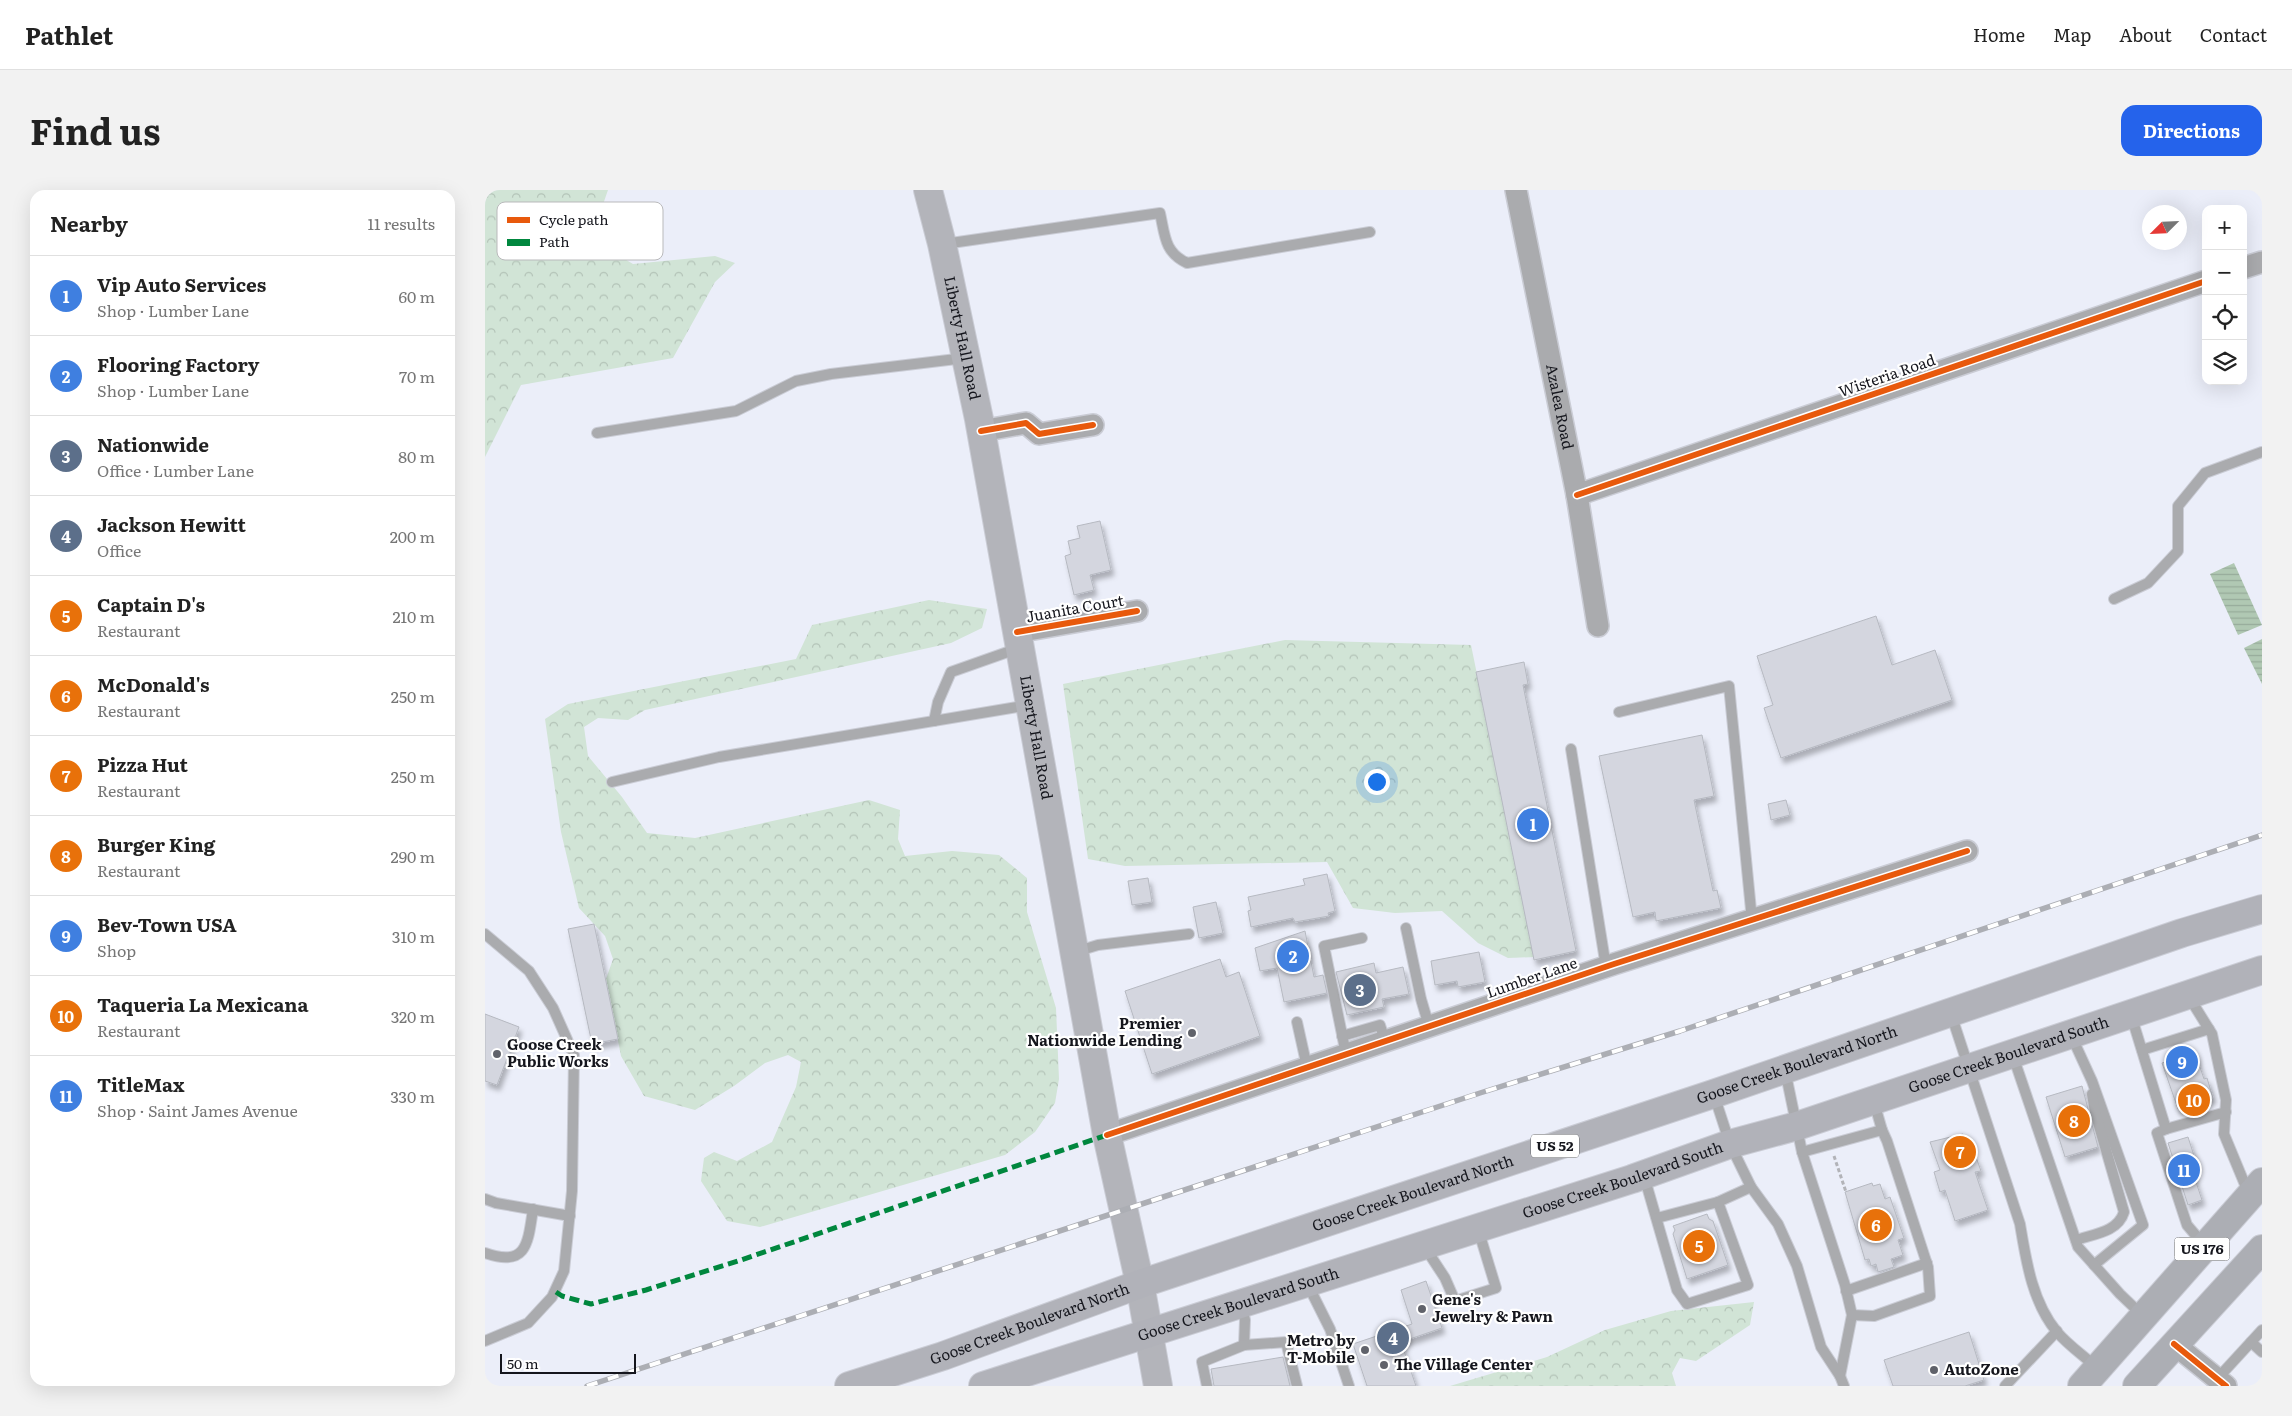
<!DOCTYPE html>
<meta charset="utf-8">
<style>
:root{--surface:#fff;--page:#f2f2f2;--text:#222;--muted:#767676;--line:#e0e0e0;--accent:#2563eb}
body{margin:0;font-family:Literata,serif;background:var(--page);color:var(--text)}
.controls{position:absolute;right:15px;top:15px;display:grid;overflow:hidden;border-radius:10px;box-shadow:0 5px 20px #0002}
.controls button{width:45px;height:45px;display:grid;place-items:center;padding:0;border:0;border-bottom:1px solid var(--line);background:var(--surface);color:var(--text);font:25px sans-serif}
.compass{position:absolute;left:1657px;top:15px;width:45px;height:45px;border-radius:50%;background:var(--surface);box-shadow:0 5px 20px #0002;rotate:246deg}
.scale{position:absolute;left:15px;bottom:12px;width:136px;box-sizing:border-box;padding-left:5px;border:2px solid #15161d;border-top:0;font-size:14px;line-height:18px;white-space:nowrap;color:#15161d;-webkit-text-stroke:4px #fff;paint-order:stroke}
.you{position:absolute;left:891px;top:591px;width:18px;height:18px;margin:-12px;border:4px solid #fff;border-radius:50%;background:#1a73e8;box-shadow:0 0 0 8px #1a73e833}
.badge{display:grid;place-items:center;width:32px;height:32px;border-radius:50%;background:var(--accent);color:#fff;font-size:16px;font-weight:700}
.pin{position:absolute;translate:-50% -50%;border:2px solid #fff;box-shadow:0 1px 5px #0006}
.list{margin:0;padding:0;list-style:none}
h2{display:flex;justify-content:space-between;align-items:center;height:65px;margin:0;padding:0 20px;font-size:21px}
h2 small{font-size:16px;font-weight:400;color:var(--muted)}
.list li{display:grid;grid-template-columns:32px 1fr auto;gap:15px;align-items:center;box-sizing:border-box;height:80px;padding:0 20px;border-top:1px solid var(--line)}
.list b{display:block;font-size:19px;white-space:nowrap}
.list p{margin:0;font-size:16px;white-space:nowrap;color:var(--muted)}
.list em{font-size:16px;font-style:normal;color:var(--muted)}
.icon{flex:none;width:28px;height:28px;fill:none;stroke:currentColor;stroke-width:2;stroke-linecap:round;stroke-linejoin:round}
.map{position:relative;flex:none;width:1777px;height:1196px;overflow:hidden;border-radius:15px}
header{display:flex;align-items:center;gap:30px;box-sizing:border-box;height:70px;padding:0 25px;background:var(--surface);border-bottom:1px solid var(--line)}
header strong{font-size:24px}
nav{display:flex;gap:28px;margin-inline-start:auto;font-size:18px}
.intro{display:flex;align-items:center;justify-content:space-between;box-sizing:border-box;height:120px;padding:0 30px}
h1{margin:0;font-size:35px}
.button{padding:12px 22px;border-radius:15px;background:var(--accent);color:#fff;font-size:18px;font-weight:700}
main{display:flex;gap:30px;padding:0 30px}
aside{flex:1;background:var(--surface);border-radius:15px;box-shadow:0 5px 20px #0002}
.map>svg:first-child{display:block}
.forest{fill:url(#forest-crowns)}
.water{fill:url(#water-rules)}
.building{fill:#d4d6df;stroke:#b6b9c1;filter:url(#shadow)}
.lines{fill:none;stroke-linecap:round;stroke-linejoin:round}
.lane-casing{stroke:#caccd5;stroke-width:12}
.street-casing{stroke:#caccd5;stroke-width:24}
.secondary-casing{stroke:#caccd5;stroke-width:30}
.primary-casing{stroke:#caccd5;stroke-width:30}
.highway-casing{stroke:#caccd5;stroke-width:30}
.path{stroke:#b2b3b8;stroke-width:3;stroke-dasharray:4 2.5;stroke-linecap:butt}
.lane{stroke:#aaabae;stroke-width:10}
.street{stroke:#aaabae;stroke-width:21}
.secondary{stroke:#b3b4ba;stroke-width:28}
.primary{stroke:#acaeb4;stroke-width:28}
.highway{stroke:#b1b2b9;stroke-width:28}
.rail-casing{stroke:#acaeb4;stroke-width:5.5}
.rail{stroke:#fff;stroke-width:4;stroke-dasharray:11;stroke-linecap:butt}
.quiet{stroke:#00873e;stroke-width:5;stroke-dasharray:10 5;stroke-linecap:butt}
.cycleway-casing{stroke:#fff;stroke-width:9}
.cycleway{stroke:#e8590c;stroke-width:6}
.poi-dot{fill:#60626a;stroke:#fff;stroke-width:2}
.labels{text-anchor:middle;stroke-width:4.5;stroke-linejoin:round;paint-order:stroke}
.shield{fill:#fff;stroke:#5b5c61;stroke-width:1}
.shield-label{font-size:14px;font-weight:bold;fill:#15161d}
.street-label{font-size:15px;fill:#15161d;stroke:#fff}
.poi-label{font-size:15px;font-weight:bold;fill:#15161d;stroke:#fff;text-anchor:start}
.key{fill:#fff;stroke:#b9b9bb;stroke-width:1}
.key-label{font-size:14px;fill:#15161d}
</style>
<header>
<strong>Pathlet</strong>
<nav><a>Home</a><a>Map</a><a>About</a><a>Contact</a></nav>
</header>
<div class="intro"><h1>Find us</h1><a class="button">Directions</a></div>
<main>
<aside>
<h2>Nearby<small>11 results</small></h2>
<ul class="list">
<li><span class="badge" style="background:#3f7fe0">1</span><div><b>Vip Auto Services</b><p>Shop · Lumber Lane</p></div><em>60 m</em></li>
<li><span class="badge" style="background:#3f7fe0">2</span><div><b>Flooring Factory</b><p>Shop · Lumber Lane</p></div><em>70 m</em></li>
<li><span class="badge" style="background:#5c6f8a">3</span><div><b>Nationwide</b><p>Office · Lumber Lane</p></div><em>80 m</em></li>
<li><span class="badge" style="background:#5c6f8a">4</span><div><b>Jackson Hewitt</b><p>Office</p></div><em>200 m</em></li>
<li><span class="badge" style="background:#e8710a">5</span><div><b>Captain D's</b><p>Restaurant</p></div><em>210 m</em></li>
<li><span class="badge" style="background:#e8710a">6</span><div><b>McDonald's</b><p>Restaurant</p></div><em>250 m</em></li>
<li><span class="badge" style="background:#e8710a">7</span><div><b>Pizza Hut</b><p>Restaurant</p></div><em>250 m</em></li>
<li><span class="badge" style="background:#e8710a">8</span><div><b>Burger King</b><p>Restaurant</p></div><em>290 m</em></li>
<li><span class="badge" style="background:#3f7fe0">9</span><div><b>Bev-Town USA</b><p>Shop</p></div><em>310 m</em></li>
<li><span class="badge" style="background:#e8710a">10</span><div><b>Taqueria La Mexicana</b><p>Restaurant</p></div><em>320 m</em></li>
<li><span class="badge" style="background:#3f7fe0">11</span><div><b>TitleMax</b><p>Shop · Saint James Avenue</p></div><em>330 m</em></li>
</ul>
</aside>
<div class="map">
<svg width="1777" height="1196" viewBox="0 0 1777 1196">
<defs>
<pattern id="forest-crowns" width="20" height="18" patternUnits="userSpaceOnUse" patternTransform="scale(1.25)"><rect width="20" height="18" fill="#d1e4d6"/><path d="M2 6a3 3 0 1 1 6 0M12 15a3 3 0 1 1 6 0" fill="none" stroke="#b3c3b7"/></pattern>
<pattern id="water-rules" width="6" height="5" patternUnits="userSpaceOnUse" patternTransform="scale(1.25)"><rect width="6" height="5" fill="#b0c8b3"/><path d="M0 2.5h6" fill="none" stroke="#96ab9a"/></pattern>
<filter id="shadow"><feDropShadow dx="3" dy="5.5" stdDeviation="2.5" flood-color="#0004"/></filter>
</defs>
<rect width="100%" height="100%" fill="#ebeef9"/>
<g class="forest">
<polygon points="0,0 123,0 106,49 148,74 230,66 250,73 230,92 188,168 36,195 0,267"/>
<polygon points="444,410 502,419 497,438 466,453 160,520 143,530 113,528 99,537 103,566 137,607 162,643 210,648 384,610 415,620 413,649 420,666 467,661 514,665 542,688 542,722 571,818 574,889 570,913 550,942 520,965 275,1037 242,1031 216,991 219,968 229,962 252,971 287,952 311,897 316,872 303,865 280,873 249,896 210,920 159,906 136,866 121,789 128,769 120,746 94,718 76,642 60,529 83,514 311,469 327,435"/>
<polygon points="800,450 986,455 1050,767 1023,768 993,753 957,721 910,723 868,718 842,672 640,676 603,669 578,494"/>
<polygon points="1269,1112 1265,1135 1211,1171 1195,1168 1187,1183 1191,1196 965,1196 1062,1167 1120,1140 1186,1121"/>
</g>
<g class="water">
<polygon points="1749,373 1777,435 1753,445 1725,384"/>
<polygon points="1777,449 1777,494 1759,458"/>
</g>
<g class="building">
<polygon points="615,331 626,380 605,385 609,400 589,405 580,366 586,364 583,351 595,348 592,336"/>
<polygon points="1391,426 1407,475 1450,460 1467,510 1296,568 1279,518 1288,515 1272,466"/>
<polygon points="1039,472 1043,494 1038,495 1091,761 1049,770 991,482"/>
<polygon points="1217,545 1229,606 1209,610 1228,701 1232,700 1236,718 1171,731 1170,722 1148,727 1114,566"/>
<polygon points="1301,610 1305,625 1286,630 1283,614"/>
<polygon points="842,684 850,721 843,723 844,726 810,732 808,728 766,737 763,721 766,720 763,707 820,695 818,689"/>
<polygon points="663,688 667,712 647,715 643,691"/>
<polygon points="731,712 738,743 714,748 708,717"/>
<polygon points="109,734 133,849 107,854 83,739"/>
<polygon points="820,741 829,787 838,785 842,803 799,812 792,778 775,781 770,758"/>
<polygon points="994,762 1000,792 973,797 972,791 950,795 946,771"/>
<polygon points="735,769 741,787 754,782 775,846 667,884 640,801"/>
<polygon points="889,773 891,783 918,777 924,804 897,809 899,817 862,825 851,782"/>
<polygon points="0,824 34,837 12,895 0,891"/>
<polygon points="1710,862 1719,889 1722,888 1728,908 1693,919 1677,873"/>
<polygon points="1597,896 1613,957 1580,967 1561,907"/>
<polygon points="1478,944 1486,969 1491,967 1496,981 1490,982 1503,1020 1470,1031 1460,1000 1455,1002 1449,982 1455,980 1445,952"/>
<polygon points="1703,947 1712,975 1706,977 1717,1010 1703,1015 1683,953"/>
<polygon points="1387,993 1388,996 1395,994 1400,1009 1405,1007 1419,1048 1413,1050 1418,1065 1406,1069 1409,1077 1393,1082 1391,1074 1386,1076 1384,1069 1380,1070 1360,1002"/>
<polygon points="1222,1024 1224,1029 1228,1031 1243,1075 1202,1089 1188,1044 1190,1040 1188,1036"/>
<polygon points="941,1091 957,1138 916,1152 931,1196 882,1196 868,1154 927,1134 916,1100"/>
<polygon points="1484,1142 1499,1190 1480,1196 1408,1196 1399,1170"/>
<polygon points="798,1167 805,1196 729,1196 726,1179"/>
</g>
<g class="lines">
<defs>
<g id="lane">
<path d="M459,54L675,23C680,45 679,62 702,73L885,42"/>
<polyline points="112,243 251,221 311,191 346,184 480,168"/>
<polyline points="1629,409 1663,393 1693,361 1693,316 1720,283 1777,262"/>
<polyline points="1134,522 1244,496 1267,730"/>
<polyline points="449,531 453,512 466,482 534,458"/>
<polyline points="1086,559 1121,777"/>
<polyline points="127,592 234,567 544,515"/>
<polyline points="921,738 936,809 944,836"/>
<polyline points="0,744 44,781 68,818 89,865 87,1001 79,1081 67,1107 43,1133 0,1151"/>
<polyline points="590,762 613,755 704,744"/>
<polyline points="1704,807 1727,844 1741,910 1739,944 1763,1002"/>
<path d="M1466,824L1535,1034C1541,1070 1547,1112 1572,1142C1583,1155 1599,1166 1612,1178"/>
<polyline points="1646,825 1681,939 1741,922"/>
<polyline points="812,832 822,877"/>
<polyline points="1586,845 1607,891 1658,1035 1609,1075"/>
<polyline points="857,846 895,835 900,851"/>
<polyline points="1657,860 1724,839"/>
<polyline points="861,864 839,756 877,748"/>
<polyline points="1528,866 1593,1057 1635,1104 1657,1125"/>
<polyline points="1300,880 1317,962 1360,1095 1367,1125 1355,1186"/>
<polyline points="1229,905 1245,954 1266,997 1293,1034 1312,1076 1336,1157 1355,1186 1359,1196"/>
<polyline points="1389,912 1397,940"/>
<polyline points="1681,939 1672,943 1702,1035 1719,1055"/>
<polyline points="1317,962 1397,940 1402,951 1443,1077 1445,1106 1389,1126 1367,1125"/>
<polyline points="1159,986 1192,1100 1202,1114 1263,1095 1233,1012"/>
<polyline points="0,1009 11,1013 85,1026"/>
<polyline points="1172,1028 1233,1012 1266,997"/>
<path d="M1591,1050C1609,1044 1633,1042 1639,1022L1610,922L1607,904"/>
<polyline points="939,1056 960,1088 970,1111 1011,1098 993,1039"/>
<path d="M0,1063C42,1078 43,1053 48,1019"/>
<polyline points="822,1093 845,1139 864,1196"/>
<polyline points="1361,1101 1442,1073"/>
<polyline points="756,1114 760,1130 759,1155 801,1152 812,1196"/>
<polyline points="1766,1152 1777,1162"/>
<polyline points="1732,1189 1777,1140"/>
<polyline points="722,1196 717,1172 759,1155"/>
<polyline points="1520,1196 1572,1141"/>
</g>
<g id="street">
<path id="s1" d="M1031,0L1092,305L1113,436"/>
<polyline points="1758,78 1777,72"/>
<polyline points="496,241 541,233 554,244 608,235"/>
<polyline points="1092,305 1721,91"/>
<polyline points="532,442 652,421"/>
<polyline points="622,945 1129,774 1482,661"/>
<polyline points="1689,1154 1741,1196"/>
</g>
<g id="secondary">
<path id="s2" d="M443,0L457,54L494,229L622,945L655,1094L673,1196"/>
</g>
<g id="primary">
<polyline points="1597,1196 1777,992"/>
<polyline points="1652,1196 1777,1059"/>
</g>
<g id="highway">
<path id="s3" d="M364,1196L458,1166L655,1094L1228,904L1697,743L1777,719"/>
<path id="s4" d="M498,1196L1147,989L1245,954L1312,936L1777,780"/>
</g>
</defs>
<use href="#lane" class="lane-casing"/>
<use href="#street" class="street-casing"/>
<use href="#secondary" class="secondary-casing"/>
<use href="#primary" class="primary-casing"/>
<use href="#highway" class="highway-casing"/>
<polyline class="path" points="1349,966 1361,1002"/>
<use href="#lane" class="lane"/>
<use href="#street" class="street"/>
<use href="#secondary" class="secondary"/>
<use href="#primary" class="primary"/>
<use href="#highway" class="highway"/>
<defs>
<polyline id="rail" points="102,1196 995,903 1195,841 1777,645"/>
</defs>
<use href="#rail" class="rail-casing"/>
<use href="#rail" class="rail"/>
<polyline class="quiet" points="71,1102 77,1106 106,1114 161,1100 253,1071 622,945"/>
<defs>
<g id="cycleway">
<polyline points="496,241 541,233 554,244 608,235"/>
<polyline points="1092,305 1721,91"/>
<polyline points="532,442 652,421"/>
<polyline points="622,945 1129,774 1482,661"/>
<polyline points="1689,1154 1741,1196"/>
</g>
</defs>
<use href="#cycleway" class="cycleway-casing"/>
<use href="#cycleway" class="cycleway"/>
</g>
<g class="poi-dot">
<circle cx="707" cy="843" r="5"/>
<circle cx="12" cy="864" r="5"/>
<circle cx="937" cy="1119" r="5"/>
<circle cx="880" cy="1160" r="5"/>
<circle cx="899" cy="1175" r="5"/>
<circle cx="1449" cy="1180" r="5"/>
</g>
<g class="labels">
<g class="shield">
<rect x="1046" y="944.5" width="48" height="23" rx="4"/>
<rect x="1689.5" y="1047.5" width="55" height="23" rx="4"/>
</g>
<g class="shield-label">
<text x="1070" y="961">US 52</text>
<text x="1717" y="1064">US 176</text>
</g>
<g class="street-label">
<text dy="5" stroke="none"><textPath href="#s2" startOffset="152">Liberty Hall Road</textPath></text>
<text transform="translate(1402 186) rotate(-19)" y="5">Wisteria Road</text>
<text dy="5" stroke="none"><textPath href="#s1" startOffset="221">Azalea Road</textPath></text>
<text transform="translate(590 419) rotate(-10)" y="5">Juanita Court</text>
<text dy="5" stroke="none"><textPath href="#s2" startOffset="558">Liberty Hall Road</textPath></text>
<text transform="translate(1047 788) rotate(-19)" y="5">Lumber Lane</text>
<text dy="5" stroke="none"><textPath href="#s4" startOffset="1078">Goose Creek Boulevard South</textPath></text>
<text dy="5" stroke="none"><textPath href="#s3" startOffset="1001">Goose Creek Boulevard North</textPath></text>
<text dy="5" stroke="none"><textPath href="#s4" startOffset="672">Goose Creek Boulevard South</textPath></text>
<text dy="5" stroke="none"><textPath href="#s3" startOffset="596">Goose Creek Boulevard North</textPath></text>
<text dy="5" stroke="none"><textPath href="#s4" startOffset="268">Goose Creek Boulevard South</textPath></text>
<text dy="5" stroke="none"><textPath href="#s3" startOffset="191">Goose Creek Boulevard North</textPath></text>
</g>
<g class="poi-label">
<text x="697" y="839" text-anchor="end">Premier<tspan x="697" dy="17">Nationwide Lending</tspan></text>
<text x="22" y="860">Goose Creek<tspan x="22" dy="17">Public Works</tspan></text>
<text x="947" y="1115">Gene's<tspan x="947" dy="17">Jewelry &amp; Pawn</tspan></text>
<text x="870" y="1156" text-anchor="end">Metro by<tspan x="870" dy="17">T-Mobile</tspan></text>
<text x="909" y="1180">The Village Center</text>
<text x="1459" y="1185">AutoZone</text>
</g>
</g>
<rect x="12" y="12" width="166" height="58" rx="8" class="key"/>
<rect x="22" y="27" width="23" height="6" fill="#e8590c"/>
<rect x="22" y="49" width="23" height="7" fill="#00873e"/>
<g class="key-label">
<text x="54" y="35">Cycle path</text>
<text x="54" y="57">Path</text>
</g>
</svg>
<div class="controls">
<button>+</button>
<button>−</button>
<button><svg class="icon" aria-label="locate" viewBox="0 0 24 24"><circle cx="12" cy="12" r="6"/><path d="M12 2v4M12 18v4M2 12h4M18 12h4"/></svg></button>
<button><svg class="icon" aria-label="layers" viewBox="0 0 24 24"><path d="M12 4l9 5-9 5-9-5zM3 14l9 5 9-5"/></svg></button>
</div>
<svg class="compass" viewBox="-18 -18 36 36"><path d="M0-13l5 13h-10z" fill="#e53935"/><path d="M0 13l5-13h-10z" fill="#767676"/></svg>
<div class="scale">50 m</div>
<div class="you"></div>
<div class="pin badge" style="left:1048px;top:634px;background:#3f7fe0">1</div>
<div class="pin badge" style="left:808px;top:766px;background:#3f7fe0">2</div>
<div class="pin badge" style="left:875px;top:800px;background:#5c6f8a">3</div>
<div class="pin badge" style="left:908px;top:1148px;background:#5c6f8a">4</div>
<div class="pin badge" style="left:1214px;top:1056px;background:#e8710a">5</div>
<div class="pin badge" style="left:1391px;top:1035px;background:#e8710a">6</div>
<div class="pin badge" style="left:1475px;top:962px;background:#e8710a">7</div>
<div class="pin badge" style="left:1589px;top:931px;background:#e8710a">8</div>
<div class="pin badge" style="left:1697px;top:872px;background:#3f7fe0">9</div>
<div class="pin badge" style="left:1709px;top:910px;background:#e8710a">10</div>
<div class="pin badge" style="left:1699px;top:980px;background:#3f7fe0">11</div>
</div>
</main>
